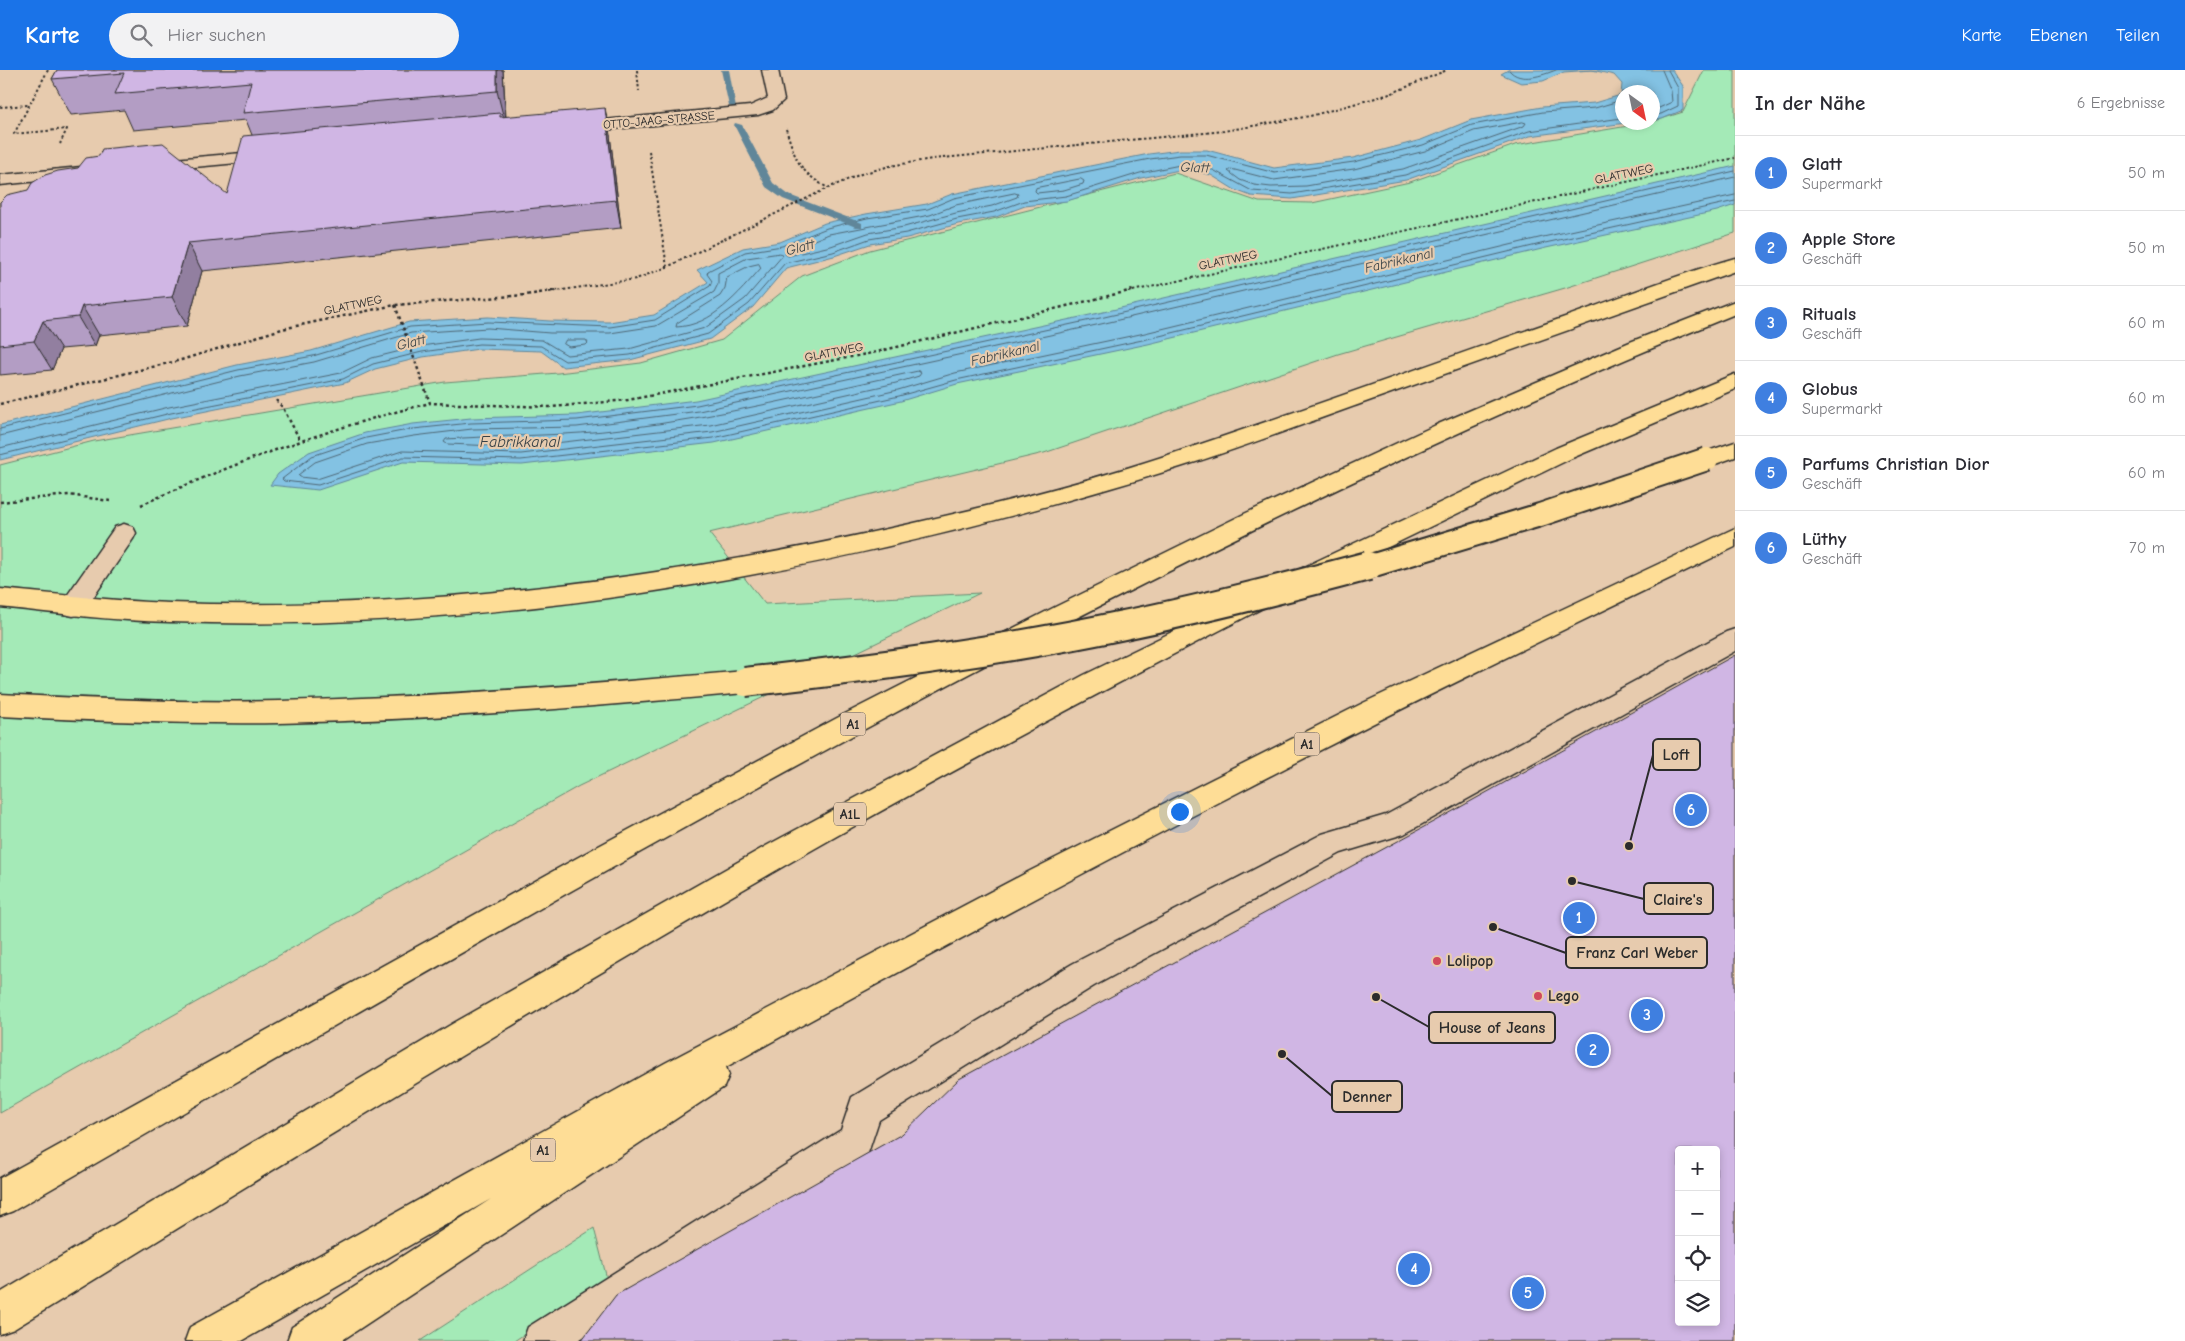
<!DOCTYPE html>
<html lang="de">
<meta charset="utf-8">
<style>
:root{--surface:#fff;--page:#f2f2f3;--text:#2b2b33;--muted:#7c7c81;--line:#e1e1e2;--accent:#1a73e8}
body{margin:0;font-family:"Comic Neue",sans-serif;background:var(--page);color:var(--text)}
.controls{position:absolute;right:15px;bottom:15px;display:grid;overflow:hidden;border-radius:5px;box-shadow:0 2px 8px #0003}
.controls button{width:45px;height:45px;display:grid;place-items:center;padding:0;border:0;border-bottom:1px solid var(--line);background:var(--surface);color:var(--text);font:25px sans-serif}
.compass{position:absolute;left:1615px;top:15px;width:45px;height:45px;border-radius:50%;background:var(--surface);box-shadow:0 2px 8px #0003;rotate:147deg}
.you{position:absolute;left:1179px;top:741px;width:18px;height:18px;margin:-12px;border:4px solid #fff;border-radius:50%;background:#1a73e8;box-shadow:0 0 0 8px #1a73e833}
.badge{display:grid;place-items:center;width:32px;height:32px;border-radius:50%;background:var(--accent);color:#fff;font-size:16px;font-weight:700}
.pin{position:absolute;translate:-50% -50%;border:2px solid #fff;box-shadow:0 1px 5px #0006}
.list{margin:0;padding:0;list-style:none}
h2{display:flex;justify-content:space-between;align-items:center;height:65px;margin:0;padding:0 20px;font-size:21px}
h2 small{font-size:16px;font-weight:400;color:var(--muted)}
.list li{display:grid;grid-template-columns:32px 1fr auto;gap:15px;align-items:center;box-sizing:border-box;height:75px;padding:0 20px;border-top:1px solid var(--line)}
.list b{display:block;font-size:19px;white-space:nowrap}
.list p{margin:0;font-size:16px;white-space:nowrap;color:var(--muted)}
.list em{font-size:16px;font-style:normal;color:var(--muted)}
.icon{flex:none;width:28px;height:28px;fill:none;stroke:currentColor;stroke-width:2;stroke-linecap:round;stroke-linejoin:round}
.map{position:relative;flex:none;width:1735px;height:1271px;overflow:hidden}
header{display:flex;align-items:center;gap:30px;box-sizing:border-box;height:70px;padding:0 25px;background:var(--accent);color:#fff}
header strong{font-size:24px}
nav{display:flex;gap:28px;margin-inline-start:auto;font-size:18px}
.search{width:350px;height:45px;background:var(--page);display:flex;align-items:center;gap:12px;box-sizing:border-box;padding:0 18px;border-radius:28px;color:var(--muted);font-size:19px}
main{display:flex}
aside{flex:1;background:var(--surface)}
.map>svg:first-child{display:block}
.green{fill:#a4eab7;stroke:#688a71}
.water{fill:#83c2e3;stroke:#608699}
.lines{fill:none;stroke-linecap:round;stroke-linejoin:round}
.shore{stroke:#4e6775;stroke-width:1}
.stream{fill:#608699;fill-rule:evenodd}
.minor-casing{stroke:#2b2b2b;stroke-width:3}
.highway-casing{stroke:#2b2b2b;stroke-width:3}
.path-far1{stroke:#2b2b2b;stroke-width:2;stroke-dasharray:2.5 2.5;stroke-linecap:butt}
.path{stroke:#2b2b2b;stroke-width:2.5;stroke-dasharray:3 3;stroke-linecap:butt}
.minor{fill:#e7cbae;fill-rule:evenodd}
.highway{fill:#fedd96;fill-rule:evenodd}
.highway-bridge-far1-casing{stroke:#2b2b2b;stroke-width:26;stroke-linecap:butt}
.highway-bridge-casing{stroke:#2b2b2b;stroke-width:32;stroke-linecap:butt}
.highway-bridge-far1{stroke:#fedd96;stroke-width:22}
.highway-bridge{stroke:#fedd96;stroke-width:28}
.wall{fill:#b39dc4;stroke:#2b2b2b}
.shaded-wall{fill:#927fa0;stroke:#2b2b2b}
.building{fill:#d0b6e4;stroke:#2b2b2b;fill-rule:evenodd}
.poi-dot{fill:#d1495b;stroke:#e7cbae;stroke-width:2}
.labels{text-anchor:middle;stroke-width:4.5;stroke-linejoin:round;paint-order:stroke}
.far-street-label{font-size:12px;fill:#2b2b2b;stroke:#e7cbae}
.far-water-label{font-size:14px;font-style:italic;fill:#384247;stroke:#e7cbae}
.shield{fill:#e7cbae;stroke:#635b52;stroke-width:1}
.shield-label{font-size:14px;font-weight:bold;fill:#2b2b2b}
.poi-label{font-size:15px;font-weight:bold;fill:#2b2b2b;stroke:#e7cbae;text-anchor:start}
.water-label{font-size:16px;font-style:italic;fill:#384247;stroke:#e7cbae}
.leader{fill:none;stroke:#2b2b2b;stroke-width:2}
.callout-dot{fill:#2b2b2b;stroke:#e7cbae;stroke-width:2}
.callout{fill:#e7cbae;stroke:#2b2b2b;stroke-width:2}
.callout-label{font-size:16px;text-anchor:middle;font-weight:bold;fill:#2b2b2b}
</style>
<header>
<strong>Karte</strong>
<div class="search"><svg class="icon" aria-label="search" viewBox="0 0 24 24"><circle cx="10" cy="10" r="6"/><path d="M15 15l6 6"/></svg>Hier suchen</div>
<nav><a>Karte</a><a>Ebenen</a><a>Teilen</a></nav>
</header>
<main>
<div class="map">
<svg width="1735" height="1271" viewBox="0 0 1735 1271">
<rect width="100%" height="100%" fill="#e7cbae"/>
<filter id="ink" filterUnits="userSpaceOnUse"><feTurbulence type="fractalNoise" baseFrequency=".02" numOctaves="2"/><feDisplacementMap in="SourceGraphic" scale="10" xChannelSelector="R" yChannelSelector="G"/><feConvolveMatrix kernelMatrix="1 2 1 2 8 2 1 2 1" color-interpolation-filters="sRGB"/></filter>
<g filter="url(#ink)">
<g class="green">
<polygon points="1704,0 1735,0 1735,163 1565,218 1338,284 1044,383 709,463 765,534 980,523 579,716 0,1043 0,395 94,371 445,312 558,303 641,293 722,270 802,206 870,180 1175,103 1259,132 1312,133 1410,112 1515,75 1652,52 1683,42"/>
<polygon points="594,1158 607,1209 514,1271 420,1271"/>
</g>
<g class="water">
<polygon points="1508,0 1672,0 1683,16 1683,40 1662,49 1653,50 1652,22 1622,22 1622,52 1626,53 1530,66 1406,110 1292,129 1251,126 1235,120 1211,105 1184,99 1141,108 1067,131 1025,136 996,147 958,154 907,168 870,174 834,186 786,198 753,237 710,269 630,290 563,297 541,281 479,279 423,287 375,299 345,313 172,348 0,390 0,355 237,295 311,281 409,252 488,247 550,251 609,252 654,245 708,212 697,200 743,178 780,172 825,153 866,144 927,134 952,124 1149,84 1180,80 1207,80 1274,98 1353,88 1421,70 1471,50 1542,37 1594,33 1621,25 1622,14 1614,5 1592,0 1564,2 1543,11 1521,13 1501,4"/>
<polygon points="1735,96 1735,135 1717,141 1546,178 1148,274 957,314 901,331 714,373 522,395 403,392 318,420 270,415 278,404 309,382 365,363 413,354 471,348 577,345 696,330 1099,243"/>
</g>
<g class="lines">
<g class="shore">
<path d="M1509,0C1520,14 1543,5 1556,0"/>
<polyline points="1652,38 1659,38 1672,32 1671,21 1662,0"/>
<polyline points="1652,45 1661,44 1678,36 1678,18 1668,0"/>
<polygon points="1523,52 1526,53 1524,56 1403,99 1306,116 1271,117 1254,115 1240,110 1228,101 1231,99 1274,110 1354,99 1425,81 1474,61"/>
<polyline points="1735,101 1100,248 697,335 577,350 471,353 413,359 366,368 312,386 282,409 284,411 318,415 403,387 521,390 713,368 899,326 956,310 1147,269 1545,173 1735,131"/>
<polyline points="1735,107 1101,254 699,341 577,357 472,359 414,366 367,374 315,392 298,405 300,407 317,409 402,381 521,384 712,362 898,320 955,303 1145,263 1543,167 1735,125"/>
<polygon points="1081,109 1084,111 1083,114 1064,120 1037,123 1035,121 1036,118"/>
<polygon points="1015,123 1018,124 1017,127 992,136 956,143 904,157 868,163 831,176 788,186 785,184 787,181 829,164 930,145 956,135"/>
<path d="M759,194L761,198C739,223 712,256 676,257L677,253L720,226L725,218L727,207L749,196Z"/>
<polygon points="566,270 586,270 588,273 586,275 569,277 564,274"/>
<path d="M918,301L921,303L919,306L896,313L710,355L521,377L447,374L444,372L446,369L463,368C516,365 568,366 621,359C721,347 820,322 918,301Z"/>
<polyline points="0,359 238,300 313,286 410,257 488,252 610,257 655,250 710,216 712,211 707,204 708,201 745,182 782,176 827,158 867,148 928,139 954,128 1150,89 1180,85 1206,85 1275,103 1354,92 1423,75 1472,55 1543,42 1595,38 1622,30"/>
<polyline points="0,366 240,306 314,292 411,263 488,258 550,263 610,263 656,256 714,222 718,214 718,203 747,188 780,183 783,185 745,229 705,258 629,279 567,285 542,270 479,268 421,276 372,288 341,303 169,337 0,378"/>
<polyline points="0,385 171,343 343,309 373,294 422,282 479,274 541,276 565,291 630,285 708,264 749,234 785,193 833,182 869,169 906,163 957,149 994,142 1024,131 1066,126 1140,103 1185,94 1213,100 1252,121 1292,124 1405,105 1529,61 1622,48"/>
</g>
<g class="stream">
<polygon points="721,0 729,0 736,38 729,36"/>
<polygon points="735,53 742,55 773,113 789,125 862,153 862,157 856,157 783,129 766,117 734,55"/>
</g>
<defs>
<g id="minor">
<polygon points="762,0 778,0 784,30 773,40 758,45 572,63 566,62 563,58 566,54 572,53 750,36 768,28"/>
<polygon points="275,80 281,81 284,85 281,89 151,101 145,100 142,96 145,92 151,91"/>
<polygon points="81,97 87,98 90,102 87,106 0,115 0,105"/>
<polygon points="124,454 133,457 136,463 133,469 82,544 73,546 64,544 60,537 64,530 115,457"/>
<polygon points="1735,559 1735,581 1404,764 1341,783 1094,916 879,1050 868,1083 577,1271 523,1271 528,1257 841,1060 852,1027 1072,894 1322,764 1386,745 1726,562"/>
</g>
<g id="highway">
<path d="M1735,188V201C1611,245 1487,289 1363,333C1301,355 1239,379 1177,398C852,499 511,564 170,552C113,551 56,543 0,537V519C56,524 113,531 170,533C406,541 642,512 873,462C971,441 1071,417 1168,385C1301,341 1433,293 1565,247C1622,227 1678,204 1735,188Z"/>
<path d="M1735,231V244C1134,487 573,818 13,1141L0,1146V1108L593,779L837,648L1055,537L1244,444L1436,355L1630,272Z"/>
<polygon points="1735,304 1735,319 1572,388 1318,511 1309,514 1300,511 1296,505 1300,499 1556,378"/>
<polygon points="1735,372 1735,387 1707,397 1699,394 1695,389 1699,384"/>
<path d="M1735,458V477C1569,557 1402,637 1239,722C1066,811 896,903 726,997L729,1005L724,1017L341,1271H287L292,1257L491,1129L242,1271H185L190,1257L665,993L1026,803L1363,633Z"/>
<path d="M1254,522L1263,524L1267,531L1263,538C1102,621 942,705 784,796C525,945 269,1102 14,1259L0,1264V1223L452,954L766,776L1084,605Z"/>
<path d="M745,601L755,605L759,612L755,619L745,623C590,637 435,650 279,653C186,654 93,651 0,646V624C93,629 187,633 280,631C435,627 590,615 745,601Z"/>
</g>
</defs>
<use href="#minor" class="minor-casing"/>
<use href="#highway" class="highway-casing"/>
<g class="path-far1">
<polyline points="48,0 14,64 67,59 60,74"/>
<polyline points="637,0 639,21"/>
<polyline points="0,37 29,35"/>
<path d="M786,59C796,90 798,101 828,118"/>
<polyline points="649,81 667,197"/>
<polyline points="549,222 636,209 667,197 828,118 861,104 890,96 932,89 1224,61 1310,46 1390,24 1447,0"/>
<polyline points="1128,222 1735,88"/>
</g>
<g class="path">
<polyline points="395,235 430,333 551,337 628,330 872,283 1133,220"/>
<polyline points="276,330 283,338 300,370"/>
<polyline points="0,334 181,290 282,259 395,235 526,225 558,220"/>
<polyline points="0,432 69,425 110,431"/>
<path d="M141,435C235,392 330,358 430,333"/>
</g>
<use href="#minor" class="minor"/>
<use href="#highway" class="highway"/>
<defs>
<polyline id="highway-bridge-far1" points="1364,498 1540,445 1707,389"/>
<path id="highway-bridge" d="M745,612C870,598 995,582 1119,556C1203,539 1286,518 1368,496"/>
</defs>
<use href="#highway-bridge-far1" class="highway-bridge-far1-casing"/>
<use href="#highway-bridge" class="highway-bridge-casing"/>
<use href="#highway-bridge-far1" class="highway-bridge-far1"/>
<use href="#highway-bridge" class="highway-bridge"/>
</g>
<polygon class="wall" points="57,0 503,0 506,47 610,65 621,158 202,201 187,256 99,265 95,276 61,279 52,300 0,305 0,132 227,124 252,65 246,50 133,60 124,40 71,45 52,9"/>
<g class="shaded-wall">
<polygon points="497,0 503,0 506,57 497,21"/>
<polygon points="605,38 610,65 621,158 616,130"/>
<polygon points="188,173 202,201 187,256 172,227"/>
<polygon points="82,236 99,265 95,276 78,247"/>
<polygon points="43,251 61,279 52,300 34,271"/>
</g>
<g class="building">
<polygon points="57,0 497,0 497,21 243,43 251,12 115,24 124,3 52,9"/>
<polygon points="605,38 616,130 188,173 172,227 82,236 78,247 43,251 34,271 0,275 0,132 7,125 28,120 32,113 45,105 58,101 78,98 86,88 99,86 102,79 163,73 227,124 243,66 500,43 500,47"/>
<path d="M1735,585V1271H581L616,1225L902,1064L959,1009L1446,745ZM1679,1080H1716V1252H1679Z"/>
</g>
</g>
<g class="poi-dot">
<circle cx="1437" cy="891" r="5"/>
<circle cx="1538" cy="926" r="5"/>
</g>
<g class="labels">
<g class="far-street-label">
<text transform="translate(659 50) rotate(-5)" y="4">OTTO-JAAG-STRASSE</text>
<text transform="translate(1624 104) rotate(-12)" y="4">GLATTWEG</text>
<text transform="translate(1228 190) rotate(-12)" y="4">GLATTWEG</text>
<text transform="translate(353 235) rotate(-12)" y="4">GLATTWEG</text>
<text transform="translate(834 282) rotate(-11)" y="4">GLATTWEG</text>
</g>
<g class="far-water-label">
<text transform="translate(1195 97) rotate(2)" y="5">Glatt</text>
<text transform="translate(800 177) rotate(-15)" y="5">Glatt</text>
<text transform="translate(1399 190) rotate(-13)" y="5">Fabrikkanal</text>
<text transform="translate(411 272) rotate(-14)" y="5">Glatt</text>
<text transform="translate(1005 283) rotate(-13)" y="5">Fabrikkanal</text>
</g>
<g class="shield">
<rect x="840.5" y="642.5" width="25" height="23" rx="4"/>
<rect x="1294.5" y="662.5" width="25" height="23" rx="4"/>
<rect x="834" y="732.5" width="32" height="23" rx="4"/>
<rect x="530.5" y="1068.5" width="25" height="23" rx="4"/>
</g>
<g class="shield-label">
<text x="853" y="659">A1</text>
<text x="1307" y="679">A1</text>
<text x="850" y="749">A1L</text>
<text x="543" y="1085">A1</text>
</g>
<g class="poi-label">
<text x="1447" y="896">Lolipop</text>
<text x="1548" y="931">Lego</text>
</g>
<g class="water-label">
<text x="520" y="377">Fabrikkanal</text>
</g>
</g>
<path class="leader" d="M1629 776L1653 685M1572 811L1644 829M1493 857L1566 883M1376 927L1429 957M1282 984L1332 1026"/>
<g class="callout-dot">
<circle cx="1629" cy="776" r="5"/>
<circle cx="1572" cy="811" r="5"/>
<circle cx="1493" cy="857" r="5"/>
<circle cx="1376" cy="927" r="5"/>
<circle cx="1282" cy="984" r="5"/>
</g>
<g class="callout">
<rect x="1653" y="669" width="47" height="31" rx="5"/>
<rect x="1644" y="813" width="69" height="31" rx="5"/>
<rect x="1566" y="867" width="141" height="31" rx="5"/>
<rect x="1429" y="942" width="126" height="31" rx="5"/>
<rect x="1332" y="1011" width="70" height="31" rx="5"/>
</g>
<g class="callout-label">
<text x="1676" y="690">Loft</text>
<text x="1678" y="835">Claire's</text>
<text x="1637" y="888">Franz Carl Weber</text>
<text x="1492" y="963">House of Jeans</text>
<text x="1367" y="1032">Denner</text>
</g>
</svg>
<div class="controls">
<button>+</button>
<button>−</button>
<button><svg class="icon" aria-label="locate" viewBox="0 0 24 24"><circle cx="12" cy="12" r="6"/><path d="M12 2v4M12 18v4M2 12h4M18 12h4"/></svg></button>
<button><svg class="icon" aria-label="layers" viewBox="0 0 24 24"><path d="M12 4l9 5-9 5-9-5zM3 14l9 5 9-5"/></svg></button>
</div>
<svg class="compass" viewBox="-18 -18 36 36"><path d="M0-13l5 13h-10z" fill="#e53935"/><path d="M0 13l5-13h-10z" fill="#7c7c81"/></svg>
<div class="you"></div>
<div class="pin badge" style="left:1579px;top:848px;background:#3f7fe0">1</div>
<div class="pin badge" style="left:1593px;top:980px;background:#3f7fe0">2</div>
<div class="pin badge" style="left:1647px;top:945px;background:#3f7fe0">3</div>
<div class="pin badge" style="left:1414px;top:1199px;background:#3f7fe0">4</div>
<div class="pin badge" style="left:1528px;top:1223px;background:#3f7fe0">5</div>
<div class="pin badge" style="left:1691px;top:740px;background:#3f7fe0">6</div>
</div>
<aside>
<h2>In der Nähe<small>6 Ergebnisse</small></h2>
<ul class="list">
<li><span class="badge" style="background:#3f7fe0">1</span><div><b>Glatt</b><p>Supermarkt</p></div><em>50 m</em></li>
<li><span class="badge" style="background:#3f7fe0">2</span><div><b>Apple Store</b><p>Geschäft</p></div><em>50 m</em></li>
<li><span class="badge" style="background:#3f7fe0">3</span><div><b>Rituals</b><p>Geschäft</p></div><em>60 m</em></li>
<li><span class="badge" style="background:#3f7fe0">4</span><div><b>Globus</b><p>Supermarkt</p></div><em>60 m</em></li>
<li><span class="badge" style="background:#3f7fe0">5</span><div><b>Parfums Christian Dior</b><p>Geschäft</p></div><em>60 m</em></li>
<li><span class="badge" style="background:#3f7fe0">6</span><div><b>Lüthy</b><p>Geschäft</p></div><em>70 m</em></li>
</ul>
</aside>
</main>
